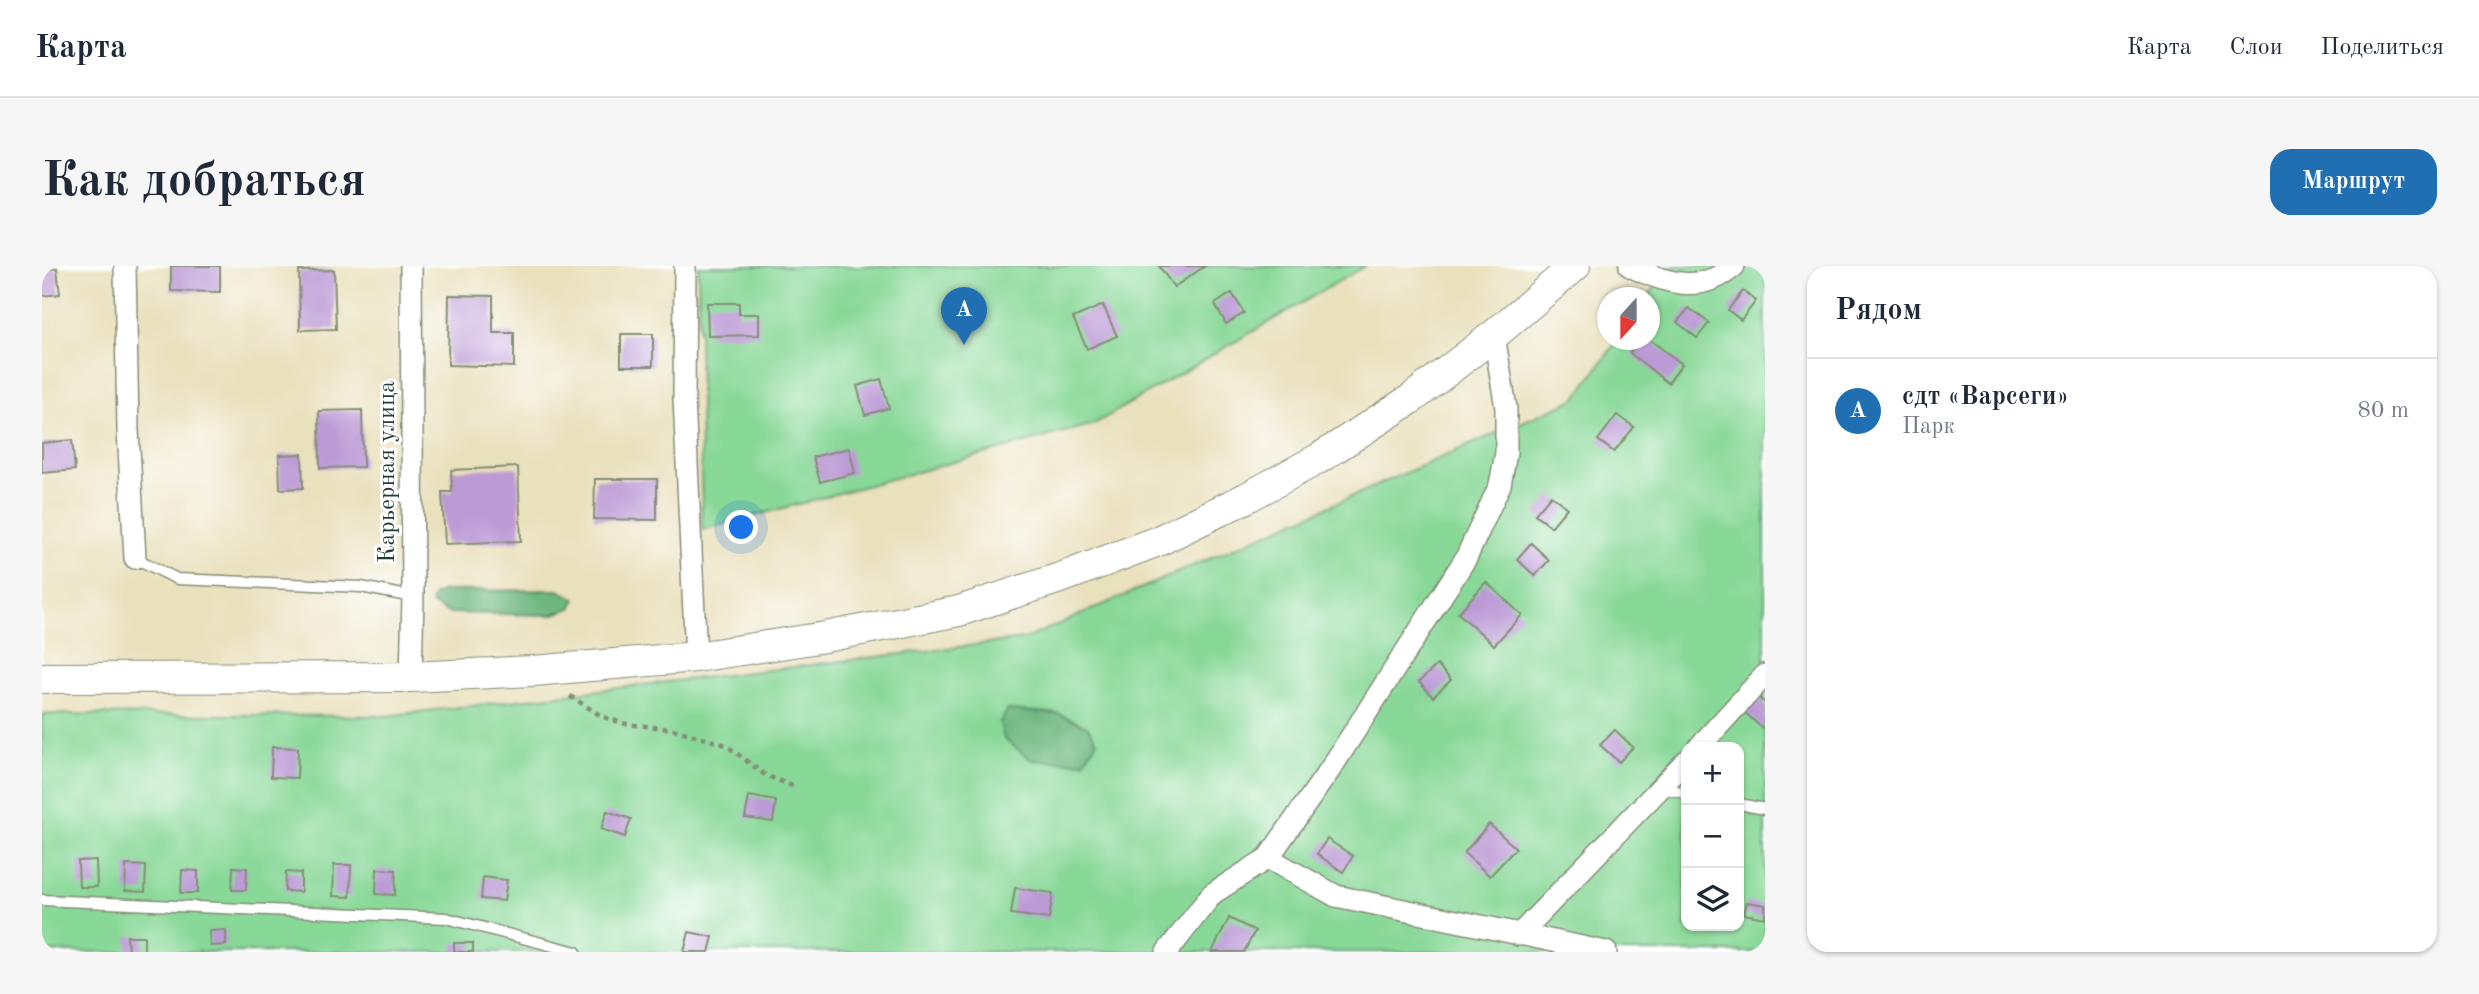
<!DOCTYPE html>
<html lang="ru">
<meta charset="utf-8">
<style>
:root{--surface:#fff;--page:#f6f6f7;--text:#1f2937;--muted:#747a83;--line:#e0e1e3;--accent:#1f6fb2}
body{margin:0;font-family:"Old Standard TT",serif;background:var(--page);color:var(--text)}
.controls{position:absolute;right:21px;bottom:21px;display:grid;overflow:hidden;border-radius:14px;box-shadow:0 2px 5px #0004}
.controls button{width:63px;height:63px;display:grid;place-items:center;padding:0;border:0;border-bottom:2px solid var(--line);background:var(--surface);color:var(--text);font:35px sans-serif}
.compass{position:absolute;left:1555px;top:21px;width:63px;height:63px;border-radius:50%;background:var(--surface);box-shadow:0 2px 5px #0004;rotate:201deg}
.you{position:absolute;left:700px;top:262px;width:24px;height:24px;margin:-18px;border:5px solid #fff;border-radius:50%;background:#1a73e8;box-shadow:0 0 0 10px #1a73e833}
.badge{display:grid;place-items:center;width:46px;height:46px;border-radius:50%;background:var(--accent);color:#fff;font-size:23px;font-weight:700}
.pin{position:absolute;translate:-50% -58px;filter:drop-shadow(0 2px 4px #0008)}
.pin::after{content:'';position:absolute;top:37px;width:24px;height:21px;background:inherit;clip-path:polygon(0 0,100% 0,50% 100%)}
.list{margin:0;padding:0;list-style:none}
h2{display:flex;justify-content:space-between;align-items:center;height:91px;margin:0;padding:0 28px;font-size:30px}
h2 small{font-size:23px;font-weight:400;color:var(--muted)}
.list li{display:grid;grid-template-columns:46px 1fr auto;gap:21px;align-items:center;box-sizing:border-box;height:105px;padding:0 28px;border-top:2px solid var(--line)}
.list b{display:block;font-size:26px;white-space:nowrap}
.list p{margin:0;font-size:23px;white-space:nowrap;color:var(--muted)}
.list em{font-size:23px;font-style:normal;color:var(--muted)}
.icon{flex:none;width:38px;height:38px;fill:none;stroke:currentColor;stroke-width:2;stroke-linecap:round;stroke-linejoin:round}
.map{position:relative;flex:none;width:1723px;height:686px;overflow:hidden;border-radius:21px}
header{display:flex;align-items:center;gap:42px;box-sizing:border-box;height:98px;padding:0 35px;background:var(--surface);border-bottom:2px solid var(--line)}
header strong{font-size:33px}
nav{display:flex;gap:38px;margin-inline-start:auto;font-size:24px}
.intro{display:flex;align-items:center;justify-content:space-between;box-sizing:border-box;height:168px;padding:0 42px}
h1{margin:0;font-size:49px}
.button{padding:18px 32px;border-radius:21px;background:var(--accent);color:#fff;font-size:24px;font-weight:700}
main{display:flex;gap:42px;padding:0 42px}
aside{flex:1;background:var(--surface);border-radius:21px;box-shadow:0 2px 5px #0004}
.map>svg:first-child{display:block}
.green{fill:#88d897;stroke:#548a66;stroke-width:2;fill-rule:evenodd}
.forest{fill:#6eb880;stroke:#467a5a;stroke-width:2}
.building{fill:#bc9ad5}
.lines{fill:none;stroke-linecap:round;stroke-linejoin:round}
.service-casing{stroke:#848e78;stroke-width:13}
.minor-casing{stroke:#848e78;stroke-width:24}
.secondary-casing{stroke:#848e78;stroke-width:32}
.path{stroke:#848e78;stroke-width:4.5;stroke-dasharray:5 5;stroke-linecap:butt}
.service{stroke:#fff;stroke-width:10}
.minor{stroke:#fff;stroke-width:21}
.secondary{stroke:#fff;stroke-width:30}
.labels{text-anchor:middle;stroke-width:6;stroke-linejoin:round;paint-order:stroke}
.street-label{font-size:24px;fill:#1f3d34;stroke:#fff}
</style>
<header>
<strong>Карта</strong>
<nav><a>Карта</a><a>Слои</a><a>Поделиться</a></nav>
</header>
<div class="intro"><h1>Как добраться</h1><a class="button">Маршрут</a></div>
<main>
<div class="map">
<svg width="1723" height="686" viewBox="0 0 1723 686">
<rect width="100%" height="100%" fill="#fff"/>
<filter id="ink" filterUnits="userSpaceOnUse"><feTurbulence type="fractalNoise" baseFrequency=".0143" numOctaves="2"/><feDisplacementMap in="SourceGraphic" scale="14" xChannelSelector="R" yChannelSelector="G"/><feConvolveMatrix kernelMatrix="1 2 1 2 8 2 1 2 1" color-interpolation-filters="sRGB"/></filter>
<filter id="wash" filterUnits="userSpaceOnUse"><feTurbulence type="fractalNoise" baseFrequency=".00686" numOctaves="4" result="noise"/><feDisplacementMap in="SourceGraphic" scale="28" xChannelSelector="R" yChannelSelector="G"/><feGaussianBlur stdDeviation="1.57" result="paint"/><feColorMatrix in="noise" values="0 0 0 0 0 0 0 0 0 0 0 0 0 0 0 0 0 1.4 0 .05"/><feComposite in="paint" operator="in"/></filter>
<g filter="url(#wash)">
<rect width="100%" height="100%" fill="#e9e0bc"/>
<g class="green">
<polygon points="656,0 1323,0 1052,158 660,264"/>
<path d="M1628,0H1723V686H0V448L343,450L983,373L1533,133L1576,74H1608V32L1606,31ZM1644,481H1697V660H1644Z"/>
</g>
<g class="forest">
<polygon points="516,324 534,333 529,342 509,349 407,347 389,338 392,329 402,325"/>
<polygon points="966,444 1017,448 1045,460 1055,475 1042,496 990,494 962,473 958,456"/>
</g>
<g id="blocks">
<g class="building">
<polygon points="129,0 178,0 178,26 129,25"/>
<polygon points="1117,0 1163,0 1132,21"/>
<polygon points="15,2 18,28 0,30 0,4"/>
<polygon points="292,4 294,63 258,64 257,5"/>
<polygon points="1701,25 1714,35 1699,54 1686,44"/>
<polygon points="1190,27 1202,47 1184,58 1173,38"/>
<polygon points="407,29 451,30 451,67 472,67 472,101 406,99"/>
<polygon points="665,37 697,37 697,48 717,48 717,69 666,70"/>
<polygon points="1061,39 1075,70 1045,83 1031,52"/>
<polygon points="1647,42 1667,57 1655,72 1635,56"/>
<rect x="579" y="68" width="32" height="32"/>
<polygon points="1598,74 1608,74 1640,98 1626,117 1588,87"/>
<polygon points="839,113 847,142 823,149 815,120"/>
<polygon points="320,144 321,201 278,202 277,145"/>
<polygon points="1575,149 1592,161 1572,186 1556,174"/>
<polygon points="30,174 33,204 0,207 0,177"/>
<polygon points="807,182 813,207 778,216 771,191"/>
<polygon points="260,188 261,222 238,223 237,189"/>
<polygon points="476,201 479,275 403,278 400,226 410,226 409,204"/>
<polygon points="553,213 615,213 615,254 552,253"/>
<polygon points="1509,229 1525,242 1509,261 1493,248"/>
<polygon points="1489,277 1507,294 1493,310 1475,293"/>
<polygon points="1444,316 1480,349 1452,379 1416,347"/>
<polygon points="1395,399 1409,414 1391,431 1377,416"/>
<polygon points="1715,430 1723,437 1723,459 1720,462 1701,445"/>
<polygon points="1573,464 1591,481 1577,496 1558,479"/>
<polygon points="230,481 256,482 255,512 229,511"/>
<polygon points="707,530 734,535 731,556 703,552"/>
<polygon points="565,545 589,553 583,571 559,563"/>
<polygon points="1447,558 1474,582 1448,610 1422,587"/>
<polygon points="1285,573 1311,590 1301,606 1275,588"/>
<polygon points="54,594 55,621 37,621 36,595"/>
<polygon points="84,599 104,600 103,626 83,625"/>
<polygon points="292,599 309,599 308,631 291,630"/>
<polygon points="191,601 205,602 204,624 190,624"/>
<polygon points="335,603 354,604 353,629 334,628"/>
<polygon points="140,604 156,605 156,627 139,627"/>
<polygon points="244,606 259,607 259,626 243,625"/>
<polygon points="441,611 465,614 462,635 439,633"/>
<polygon points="973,622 1011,627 1007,653 969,648"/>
<polygon points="1705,636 1723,639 1723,652 1702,648"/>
<polygon points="1187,652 1213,665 1202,686 1170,686"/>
<polygon points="184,664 184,679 168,680 167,665"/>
<polygon points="647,666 671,671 667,686 642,686"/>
<polygon points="85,670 102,670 102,686 86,686"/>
<rect x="412" y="677" width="19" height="9"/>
</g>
</g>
</g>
<g filter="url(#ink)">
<use href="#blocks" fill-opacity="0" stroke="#848e78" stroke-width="2"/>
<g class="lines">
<defs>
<g id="service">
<polyline points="93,292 135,313 319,321 371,331"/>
<polyline points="1619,522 1644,527"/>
<polyline points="1697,538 1723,543"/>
<polyline points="0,634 404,652 534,686"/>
</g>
<g id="minor">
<polyline points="83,0 86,164 93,292"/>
<polyline points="643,0 642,132 654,391"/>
<path d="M1588,0C1623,17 1659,29 1692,0"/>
<polyline points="369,411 371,331 369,0"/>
<polyline points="1657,481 1723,409"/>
<polyline points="1226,592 1294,630 1564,686"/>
<polyline points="1477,669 1644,495"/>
<polyline points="1125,686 1170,628 1226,592 1289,502 1424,292 1458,219 1464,187 1464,142 1452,69"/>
</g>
<polyline id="secondary" points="0,412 369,411 491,405 654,391 783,371 917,345 1024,310 1116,275 1204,232 1276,193 1369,133 1452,69 1533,0"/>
</defs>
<use href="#service" class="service-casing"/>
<use href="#minor" class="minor-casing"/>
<use href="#secondary" class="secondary-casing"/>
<polyline class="path" points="528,430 561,451 584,458 631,463 684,479 723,509 753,521"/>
<use href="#service" class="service"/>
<use href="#minor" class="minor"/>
<use href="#secondary" class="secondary"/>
</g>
</g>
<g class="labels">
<g class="street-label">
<text transform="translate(344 206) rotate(-90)" y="8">Карьерная улица</text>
</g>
</g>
</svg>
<div class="controls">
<button>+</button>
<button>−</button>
<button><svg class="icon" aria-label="layers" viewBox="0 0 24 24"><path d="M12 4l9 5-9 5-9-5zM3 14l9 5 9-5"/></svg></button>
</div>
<svg class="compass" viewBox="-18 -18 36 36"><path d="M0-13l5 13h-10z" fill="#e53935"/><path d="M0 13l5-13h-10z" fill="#747a83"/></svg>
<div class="you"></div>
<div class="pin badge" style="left:922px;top:79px">A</div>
</div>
<aside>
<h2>Рядом<small></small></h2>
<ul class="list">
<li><span class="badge">A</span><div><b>сдт «Варсеги»</b><p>Парк</p></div><em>80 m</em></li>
</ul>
</aside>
</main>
